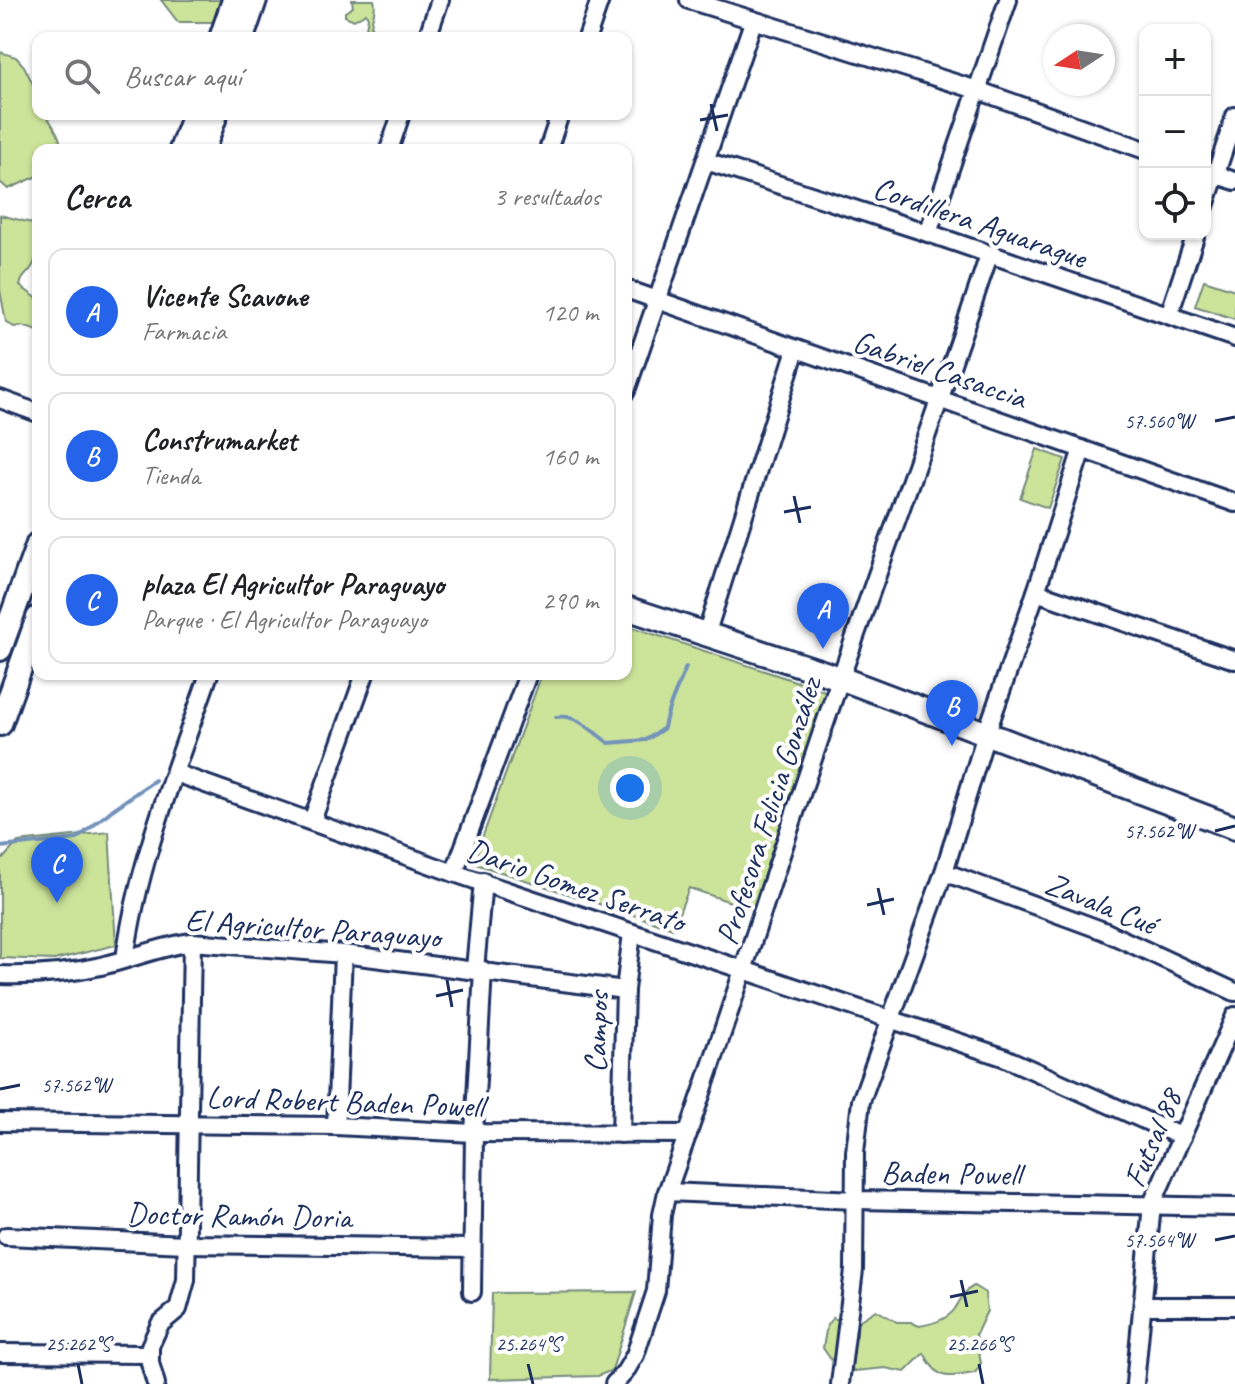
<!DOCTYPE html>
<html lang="es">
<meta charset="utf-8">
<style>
:root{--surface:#fff;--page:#f2f2f2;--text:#202124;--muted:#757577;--line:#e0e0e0;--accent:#2563eb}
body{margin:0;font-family:Caveat,sans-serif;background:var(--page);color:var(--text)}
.controls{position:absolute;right:24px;top:24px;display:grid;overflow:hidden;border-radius:16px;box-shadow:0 2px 6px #0004}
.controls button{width:72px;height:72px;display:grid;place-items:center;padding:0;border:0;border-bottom:2px solid var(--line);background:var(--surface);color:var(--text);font:40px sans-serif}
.compass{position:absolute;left:1043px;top:24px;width:72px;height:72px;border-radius:50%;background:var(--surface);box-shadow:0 2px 6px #0004;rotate:258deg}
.you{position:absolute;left:630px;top:788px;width:28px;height:28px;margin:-20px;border:6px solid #fff;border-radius:50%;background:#1a73e8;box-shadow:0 0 0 12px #1a73e833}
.badge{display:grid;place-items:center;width:52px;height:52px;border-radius:50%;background:var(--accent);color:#fff;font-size:26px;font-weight:700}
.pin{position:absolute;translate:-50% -66px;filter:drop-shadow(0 2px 4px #0008)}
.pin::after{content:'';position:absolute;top:42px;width:28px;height:24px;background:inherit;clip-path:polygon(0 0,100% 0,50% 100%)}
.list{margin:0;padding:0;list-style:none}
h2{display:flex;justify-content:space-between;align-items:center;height:104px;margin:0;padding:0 32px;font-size:34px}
h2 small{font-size:26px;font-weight:400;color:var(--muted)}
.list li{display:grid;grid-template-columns:52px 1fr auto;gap:24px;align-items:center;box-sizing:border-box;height:128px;margin:0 16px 16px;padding:0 16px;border:2px solid var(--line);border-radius:16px}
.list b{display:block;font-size:30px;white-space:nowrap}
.list p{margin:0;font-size:26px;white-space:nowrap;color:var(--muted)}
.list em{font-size:26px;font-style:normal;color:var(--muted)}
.icon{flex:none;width:44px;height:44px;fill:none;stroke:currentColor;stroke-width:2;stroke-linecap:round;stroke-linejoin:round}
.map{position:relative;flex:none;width:1235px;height:1384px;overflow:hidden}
.search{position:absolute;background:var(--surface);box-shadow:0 2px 6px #0004;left:32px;top:32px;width:600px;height:88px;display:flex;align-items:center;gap:20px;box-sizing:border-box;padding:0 28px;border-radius:16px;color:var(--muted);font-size:30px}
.panel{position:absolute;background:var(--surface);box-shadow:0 2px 6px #0004;left:32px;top:144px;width:600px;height:536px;border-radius:16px}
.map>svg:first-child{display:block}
.green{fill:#cce49a;stroke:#748a7c;stroke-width:2}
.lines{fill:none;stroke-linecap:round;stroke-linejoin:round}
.stream{stroke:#7393ba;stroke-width:4}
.street-casing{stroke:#1b2f5e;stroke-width:22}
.secondary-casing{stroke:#1b2f5e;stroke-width:28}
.street{stroke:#fff;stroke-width:16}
.secondary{stroke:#fff;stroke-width:22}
.ticks{fill:none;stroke:#1b2f5e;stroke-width:3}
.labels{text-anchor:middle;stroke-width:8;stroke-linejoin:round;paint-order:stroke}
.street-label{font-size:32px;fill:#1b2f5e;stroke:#fff}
.ticks-label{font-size:20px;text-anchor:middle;fill:#1b2f5e;stroke:#fff;stroke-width:8;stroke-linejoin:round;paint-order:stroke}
</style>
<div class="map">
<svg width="1235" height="1384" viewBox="0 0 1235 1384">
<rect width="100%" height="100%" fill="#fff"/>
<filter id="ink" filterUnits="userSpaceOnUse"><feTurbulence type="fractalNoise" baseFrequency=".0125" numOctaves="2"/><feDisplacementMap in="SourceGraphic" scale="16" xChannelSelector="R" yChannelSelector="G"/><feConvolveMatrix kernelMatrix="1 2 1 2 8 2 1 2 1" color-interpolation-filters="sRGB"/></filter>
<g filter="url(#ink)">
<g class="green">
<polygon points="161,0 229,0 220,22 178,22"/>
<path d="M352,0H374C378,11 368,22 372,32L366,28L368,18L366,13L354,20L345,16V12L353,7Z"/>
<path d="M0,52L16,57L24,66L38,94V114H46C52,126 63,137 60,150H38V176L8,189L0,182Z"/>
<path d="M0,215L32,223C37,237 40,258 30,270C24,277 22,277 20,286L38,299V331L22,326L14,327L6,322L0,290Z"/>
<polygon points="1204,280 1235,290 1235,319 1195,306"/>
<polygon points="1037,449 1065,459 1048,508 1020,498"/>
<polygon points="626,625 828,692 757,911 689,888 673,928 473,863 542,674 626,674"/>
<polygon points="109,832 116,945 54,960 0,958 0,862 18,842"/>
<path d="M974,1286L985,1293L987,1311L976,1334L981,1363L975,1373C946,1377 939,1382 924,1353L905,1372L885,1368L845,1372L838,1370L823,1348L827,1325L833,1318L841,1321L857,1335V1322L876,1310L897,1322H911L919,1326C932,1324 946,1320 954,1310C962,1299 962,1292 974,1286Z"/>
<polygon points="636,1292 612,1370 598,1376 490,1379 492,1293"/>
</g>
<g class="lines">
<g class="stream">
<path d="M556,717C577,713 592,732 609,743L646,740L664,728C667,707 678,688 686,667"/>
<polyline points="0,847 77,839 112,810 155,780"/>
</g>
<defs>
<g id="street">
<polyline points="689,0 977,90 1145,150"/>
<polyline points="427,38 440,0"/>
<polyline points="587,38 600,0"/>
<polyline points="389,150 401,114"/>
<polyline points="548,150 560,114"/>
<polyline points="706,161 928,233 1235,338"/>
<polyline points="1207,172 1235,181"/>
<polyline points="1205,206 1235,116"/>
<polyline points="928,233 1008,0"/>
<polyline points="626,289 1235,503"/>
<polyline points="1169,315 1196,234"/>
<polyline points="626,391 753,22"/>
<polyline points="0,399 38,413"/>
<polyline points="1036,592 1235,660"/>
<polyline points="706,635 796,349"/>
<polyline points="175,773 454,873 1003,1057 1182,1137"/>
<polyline points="312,821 365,674"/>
<polyline points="944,872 1104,931 1235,992"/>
<polyline points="454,873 528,674"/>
<path d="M125,959C138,861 177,767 209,674"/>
<polyline points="475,969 483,881"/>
<path d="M0,975C35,976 66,974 101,966C132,959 161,946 192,942L343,954L625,990"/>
<polyline points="0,1122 336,1126 474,1133 688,1134"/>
<polyline points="336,1126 343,954"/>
<polyline points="621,1134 625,990 632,933"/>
<polyline points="667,1192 857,1200 1235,1207"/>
<polyline points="6,1236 186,1244 471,1248"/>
<polyline points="472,1292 474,1133 483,970"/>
<polyline points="1144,1306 1235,1306"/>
<polyline points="0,1353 150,1354"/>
<polyline points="156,1384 150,1363 150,1346 160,1324 178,1309 186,1280 192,942"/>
<path d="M614,1384L625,1372L635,1355L656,1291L662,1215L667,1192C729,1022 781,848 841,677C890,536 942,397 989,255"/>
<polyline points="840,1384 854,1270 855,1152 861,1101 944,872 986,734 1036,592 1082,449"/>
<polyline points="1135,1384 1152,1204 1235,1016"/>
</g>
<g id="secondary">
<polyline points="221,38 234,0"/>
<polyline points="242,38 255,0"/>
<polyline points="181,150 194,114"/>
<polyline points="203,150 216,114"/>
<polyline points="626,608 840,678 1235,828"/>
<polyline points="0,649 38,544"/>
<polyline points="0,724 38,618"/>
</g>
</defs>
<use href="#street" class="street-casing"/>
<use href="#secondary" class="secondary-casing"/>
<use href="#street" class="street"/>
<use href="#secondary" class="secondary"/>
</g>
</g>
<path class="ticks" d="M711,104L717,131M700,120L728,115M1215,421L1235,417M794,496L800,523M784,512L811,507M1215,831L1235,826M878,888L884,915M867,905L894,899M447,980L452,1007M436,996L463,990M0,1089L20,1085M1215,1240L1235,1236M961,1280L967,1307M950,1297L978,1291M78,1364L82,1384M528,1364L533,1384M979,1364L983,1384"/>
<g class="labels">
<g class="street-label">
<text transform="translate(980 222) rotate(19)" y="11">Cordillera Aguarague</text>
<text transform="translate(940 369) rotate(19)" y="11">Gabriel Casaccia</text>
<text transform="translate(768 811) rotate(-72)" y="11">Profesora Felicia González</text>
<text transform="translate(576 885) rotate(19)" y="11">Dario Gomez Serrato</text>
<text transform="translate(1101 903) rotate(22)" y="11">Zavala Cué</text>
<text transform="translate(313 928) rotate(4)" y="11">El Agricultor Paraguayo</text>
<text transform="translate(596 1032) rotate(-88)" y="11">Campos</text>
<text transform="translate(345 1101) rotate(2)" y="11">Lord Robert Baden Powell</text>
<text transform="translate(1152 1138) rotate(-67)" y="11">Futsal 88</text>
<text transform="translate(951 1173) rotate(1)" y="11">Baden Powell</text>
<text transform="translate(239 1215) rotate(1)" y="11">Doctor Ramón Doria</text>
</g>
</g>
<g class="ticks-label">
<text x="1159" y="428">57.560°W</text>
<text x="1159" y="838">57.562°W</text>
<text x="76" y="1092">57.562°W</text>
<text x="1159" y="1247">57.564°W</text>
<text x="78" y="1351">25.262°S</text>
<text x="528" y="1351">25.264°S</text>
<text x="979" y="1351">25.266°S</text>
</g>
</svg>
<div class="controls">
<button>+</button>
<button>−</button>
<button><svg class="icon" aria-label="locate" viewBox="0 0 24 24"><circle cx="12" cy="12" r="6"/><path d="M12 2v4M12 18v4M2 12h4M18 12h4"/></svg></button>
</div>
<svg class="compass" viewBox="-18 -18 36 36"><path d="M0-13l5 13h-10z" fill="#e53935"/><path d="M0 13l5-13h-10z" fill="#757577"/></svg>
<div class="you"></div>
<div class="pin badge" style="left:823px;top:649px">A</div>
<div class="pin badge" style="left:952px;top:746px">B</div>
<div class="pin badge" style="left:57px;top:903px">C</div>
<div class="search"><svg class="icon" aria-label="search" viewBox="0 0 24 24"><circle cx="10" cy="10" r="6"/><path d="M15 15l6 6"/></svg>Buscar aquí</div>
<section class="panel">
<h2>Cerca<small>3 resultados</small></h2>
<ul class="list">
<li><span class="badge">A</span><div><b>Vicente Scavone</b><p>Farmacia</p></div><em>120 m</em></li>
<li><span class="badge">B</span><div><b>Construmarket</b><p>Tienda</p></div><em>160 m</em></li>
<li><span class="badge">C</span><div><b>plaza El Agricultor Paraguayo</b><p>Parque · El Agricultor Paraguayo</p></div><em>290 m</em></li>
</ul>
</section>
</div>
